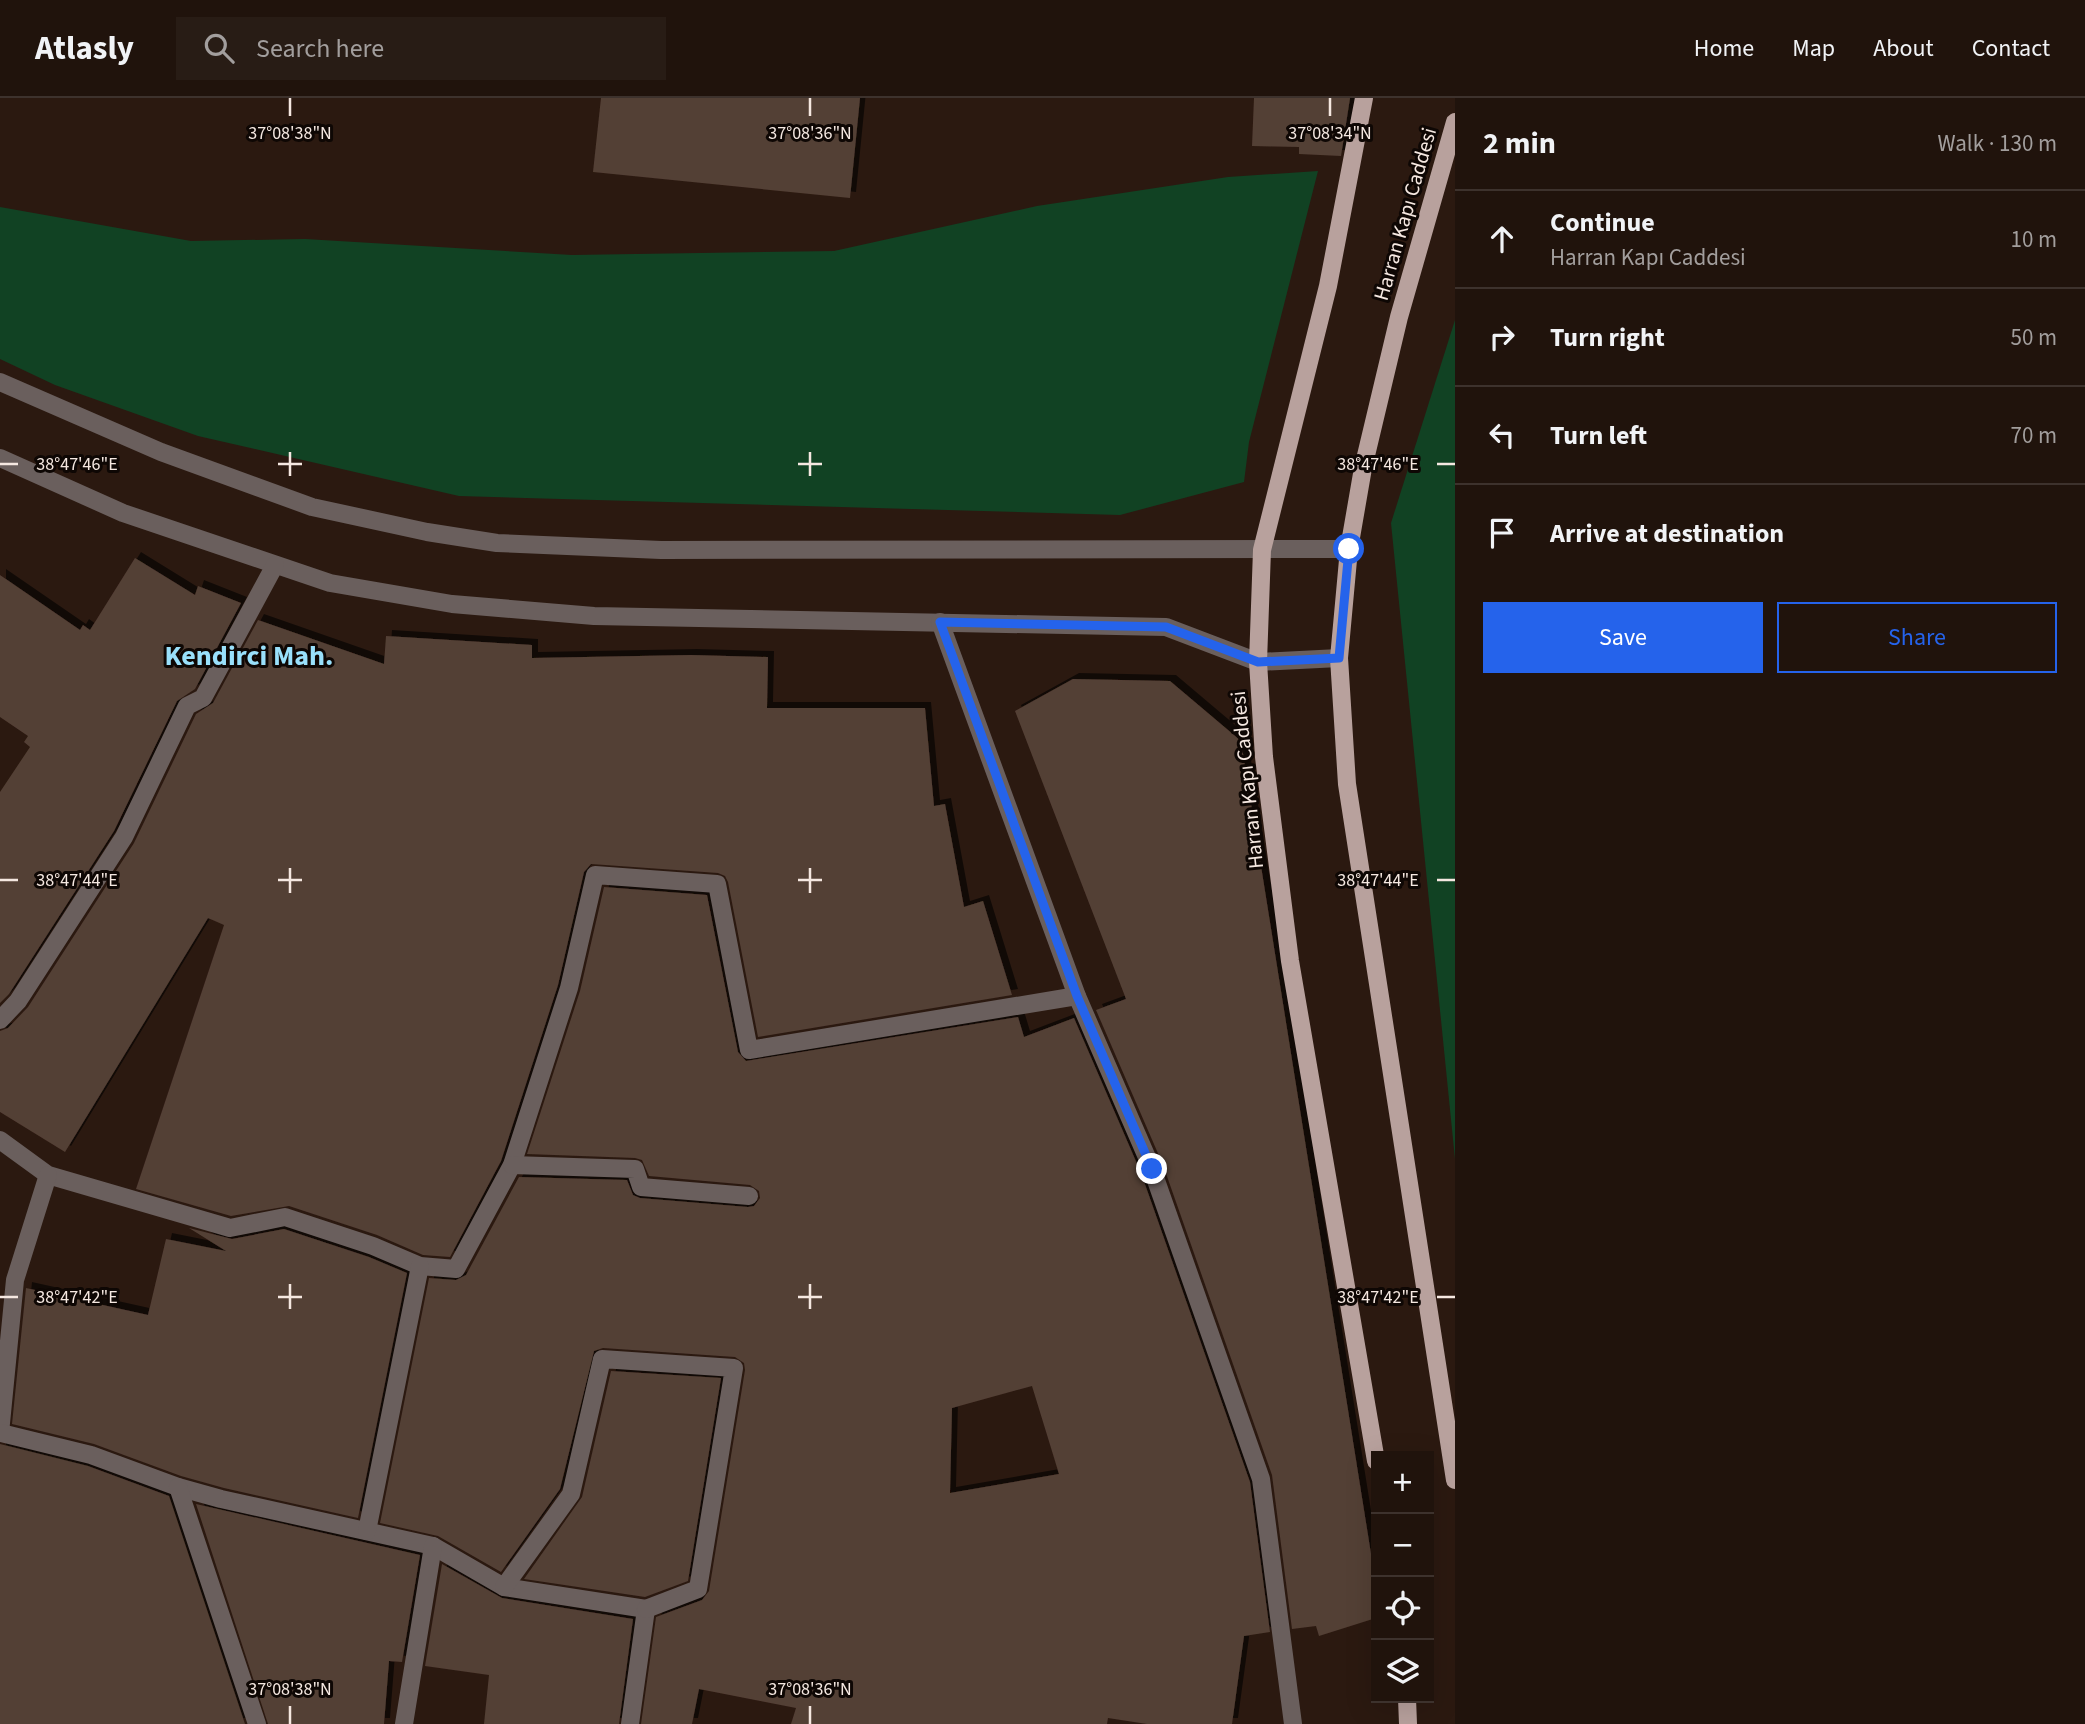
<!DOCTYPE html>
<meta charset="utf-8">
<style>
:root{--surface:#20130c;--page:#281c15;--text:#f1f3f6;--muted:#a29e9d;--line:#3d322d;--accent:#2563eb}
body{margin:0;font-family:"Source Sans 3",sans-serif;background:var(--page);color:var(--text)}
.controls{position:absolute;right:21px;bottom:21px;display:grid;overflow:hidden;border-radius:0px;box-shadow:0 7px 28px #0002}
.controls button{width:63px;height:63px;display:grid;place-items:center;padding:0;border:0;border-bottom:2px solid var(--line);background:var(--surface);color:var(--text);font:35px sans-serif}
.stop{position:absolute;width:21px;height:21px;margin:-16px;border:5px solid #2563eb;border-radius:50%;background:#fff}
.stop.end{background:#2563eb;border-color:#fff;box-shadow:0 2px 7px #0008}
.list{margin:0;padding:0;list-style:none}
h2{display:flex;justify-content:space-between;align-items:center;height:91px;margin:0;padding:0 28px;font-size:30px}
h2 small{font-size:23px;font-weight:400;color:var(--muted)}
.list li{display:grid;grid-template-columns:46px 1fr auto;gap:21px;align-items:center;box-sizing:border-box;height:98px;padding:0 28px;border-top:2px solid var(--line)}
.list b{display:block;font-size:26px;white-space:nowrap}
.list p{margin:0;font-size:23px;white-space:nowrap;color:var(--muted)}
.list em{font-size:23px;font-style:normal;color:var(--muted)}
.actions{display:flex;gap:14px;padding:21px 28px}
.actions a{flex:1;padding:16px 0;border:2px solid var(--accent);border-radius:0px;text-align:center;font-size:24px;color:var(--accent)}
.actions .main{background:var(--accent);color:#fff}
.icon{flex:none;width:38px;height:38px;fill:none;stroke:currentColor;stroke-width:2;stroke-linecap:round;stroke-linejoin:round}
.map{position:relative;flex:none;width:1455px;height:1626px;overflow:hidden}
header{display:flex;align-items:center;gap:42px;box-sizing:border-box;height:98px;padding:0 35px;background:var(--surface);border-bottom:2px solid var(--line)}
header strong{font-size:33px}
nav{display:flex;gap:38px;margin-inline-start:auto;font-size:24px}
.search{width:490px;height:63px;background:var(--page);display:flex;align-items:center;gap:18px;box-sizing:border-box;padding:0 24px;border-radius:0px;color:var(--muted);font-size:26px}
main{display:flex}
aside{flex:1;background:var(--surface)}
.map>svg:first-child{display:block}
.green{fill:#114223}
.building{fill:#533f35;fill-rule:evenodd;filter:url(#shadow)}
.lines{fill:none;stroke-linecap:round;stroke-linejoin:round}
.minor{stroke:#6a5f5d;stroke-width:18}
.major{stroke:#b8a19d;stroke-width:18}
.route{stroke:#2563eb;stroke-width:9}
.ticks{fill:none;stroke:#f5e8e1;stroke-width:2.5}
.labels{text-anchor:middle;stroke-width:6;stroke-linejoin:round;paint-order:stroke}
.street-label{font-size:21px;fill:#f5e8e1;stroke:#0e0704}
.district-label{font-size:28px;font-weight:bold;fill:#99e0fb;stroke:#0e0704}
.ticks-label{font-size:18px;text-anchor:middle;fill:#f5e8e1;stroke:#0e0704;stroke-width:6;stroke-linejoin:round;paint-order:stroke}
</style>
<header>
<strong>Atlasly</strong>
<div class="search"><svg class="icon" aria-label="search" viewBox="0 0 24 24"><circle cx="10" cy="10" r="6"/><path d="M15 15l6 6"/></svg>Search here</div>
<nav><a>Home</a><a>Map</a><a>About</a><a>Contact</a></nav>
</header>
<main>
<div class="map">
<svg width="1455" height="1626" viewBox="0 0 1455 1626">
<defs>
<filter id="shadow"><feDropShadow dx="6" dy="-6" stdDeviation="0" flood-color="#0009"/></filter>
</defs>
<rect width="100%" height="100%" fill="#2b1910"/>
<g class="green">
<polygon points="1318,73 1249,344 1244,384 1120,417 459,398 198,338 55,287 0,261 0,109 191,143 305,141 572,157 834,153 1037,108 1228,79"/>
<polygon points="1455,222 1455,1061 1391,425"/>
</g>
<g class="building">
<polygon points="601,0 860,0 850,100 593,74"/>
<polygon points="1254,0 1350,0 1341,58 1299,56 1299,49 1252,48"/>
<polygon points="135,460 195,497 198,488 241,505 195,591 177,603 114,733 9,896 0,905 0,694 30,649 24,644 28,638 0,619 0,477 80,532 83,527 90,532"/>
<polygon points="258,522 384,566 386,538 532,547 532,560 691,557 768,559 767,610 925,610 934,708 945,706 964,809 983,803 1012,897 758,939 728,784 725,778 718,775 591,766 584,774 558,887 501,1063 450,1159 423,1157 377,1137 289,1108 231,1118 136,1091 224,827 208,820 65,1054 0,1014 0,933 8,930 28,909 134,745 196,616 213,605"/>
<polygon points="1073,581 1170,583 1241,643 1376,1487 1376,1520 1319,1538 1316,1528 1292,1531 1272,1377 1163,1067 1096,912 1126,901 1015,613"/>
<path d="M604,789L707,797L738,954L746,963L1018,919L1024,939L1074,920L1141,1075L1250,1384L1270,1534L1244,1538L1232,1626H1147L1108,1620L1107,1626H791L796,1610L699,1591L692,1626H641L656,1519L702,1502L709,1493L745,1272L744,1265L735,1259L603,1250L594,1253L560,1391L501,1474L438,1438L380,1425L429,1180L456,1182L466,1177L519,1079L627,1082L633,1097L640,1100L748,1109L754,1108L760,1100L759,1093L750,1087L649,1078L642,1062L635,1060L527,1056L580,893ZM1032,1288L1059,1376L950,1395L952,1310Z"/>
<polygon points="189,1130 232,1141 284,1131 369,1159 407,1175 358,1420 224,1390 181,1378 94,1346 12,1326 26,1190 148,1217 166,1141 226,1153"/>
<polygon points="611,1273 721,1280 688,1483 645,1499 524,1481 582,1399"/>
<polygon points="0,1346 88,1368 169,1398 245,1626 0,1626"/>
<polygon points="196,1406 420,1457 402,1564 389,1563 384,1626 268,1626"/>
<polygon points="442,1466 502,1500 633,1521 619,1626 484,1626 489,1577 425,1568"/>
</g>
<g class="lines">
<g class="minor">
<polyline points="0,284 161,354 312,409 427,434 497,445 661,452 1349,451"/>
<polyline points="0,360 123,415 330,485 452,506 594,518 1166,529 1258,564 1339,560"/>
<polyline points="940,524 1077,898 1152,1071 1261,1381 1293,1626"/>
<polyline points="0,922 18,903 124,739 187,608 203,600 275,467"/>
<polyline points="0,1042 48,1077 230,1130 285,1119 373,1148 420,1168 456,1171 512,1067 569,890 595,777 717,786 749,952 1077,898"/>
<polyline points="512,1067 635,1071 641,1089 749,1098"/>
<polyline points="0,1335 15,1182 48,1077"/>
<polyline points="1,1335 91,1357 178,1389 221,1401 433,1448 504,1489 646,1511 630,1626"/>
<polyline points="178,1389 257,1626"/>
<polyline points="367,1433 420,1168"/>
<polyline points="504,1489 571,1396 602,1261 734,1270 698,1491 646,1511"/>
<polyline points="404,1626 433,1448"/>
</g>
<g class="major">
<polyline points="1364,0 1328,188 1262,452 1258,564 1264,659 1290,863 1376,1363"/>
<polyline points="1455,24 1399,219 1363,370 1349,451 1339,560 1347,686 1455,1382"/>
<polyline points="1407,1600 1408,1626"/>
</g>
</g>
<g class="lines">
<polyline class="route" points="1152,1071 1077,898 940,524 1166,529 1258,564 1339,560 1349,451"/>
</g>
<path class="ticks" d="M290,0V18M810,0V18M1330,0V18M290,354V378M810,354V378M0,366H18M278,366H302M798,366H822M1437,366H1455M290,770V795M810,770V795M0,782H18M278,782H302M798,782H822M1437,782H1455M290,1186V1211M810,1186V1211M0,1199H18M278,1199H302M798,1199H822M1437,1199H1455M290,1608V1626M810,1608V1626"/>
<g class="labels">
<g class="street-label">
<text transform="translate(1405 116) rotate(-74)" y="7">Harran Kapı Caddesi</text>
<text transform="translate(1247 682) rotate(-96)" y="7">Harran Kapı Caddesi</text>
</g>
<g class="district-label">
<text x="249" y="567">Kendirci Mah.</text>
</g>
</g>
<g class="ticks-label">
<text x="290" y="41">37°08'38"N</text>
<text x="810" y="41">37°08'36"N</text>
<text x="1330" y="41">37°08'34"N</text>
<text x="1378" y="372">38°47'46"E</text>
<text x="77" y="372">38°47'46"E</text>
<text x="1378" y="788">38°47'44"E</text>
<text x="77" y="788">38°47'44"E</text>
<text x="1378" y="1205">38°47'42"E</text>
<text x="77" y="1205">38°47'42"E</text>
<text x="290" y="1597">37°08'38"N</text>
<text x="810" y="1597">37°08'36"N</text>
</g>
</svg>
<div class="controls">
<button>+</button>
<button>−</button>
<button><svg class="icon" aria-label="locate" viewBox="0 0 24 24"><circle cx="12" cy="12" r="6"/><path d="M12 2v4M12 18v4M2 12h4M18 12h4"/></svg></button>
<button><svg class="icon" aria-label="layers" viewBox="0 0 24 24"><path d="M12 4l9 5-9 5-9-5zM3 14l9 5 9-5"/></svg></button>
</div>
<div class="stop" style="left:1349px;top:451px"></div>
<div class="stop end" style="left:1152px;top:1071px"></div>
</div>
<aside>
<h2>2 min<small>Walk · 130 m</small></h2>
<ul class="list">
<li><svg class="icon" aria-label="ahead" viewBox="0 0 24 24"><path d="M12 20V5M6 11l6-6 6 6"/></svg><div><b>Continue</b><p>Harran Kapı Caddesi</p></div><em>10 m</em></li>
<li><svg class="icon" aria-label="right" viewBox="0 0 24 24"><path d="M7 20v-9h11M14 6l5 5-5 5"/></svg><div><b>Turn right</b></div><em>50 m</em></li>
<li><svg class="icon" aria-label="left" viewBox="0 0 24 24"><path d="M17 20v-9H6M10 6l-5 5 5 5"/></svg><div><b>Turn left</b></div><em>70 m</em></li>
<li><svg class="icon" aria-label="arrive" viewBox="0 0 24 24"><path d="M6 21V4h12l-3 4 3 4H6"/></svg><div><b>Arrive at destination</b></div></li>
</ul>
<div class="actions"><a class="main">Save</a><a>Share</a></div>
</aside>
</main>
